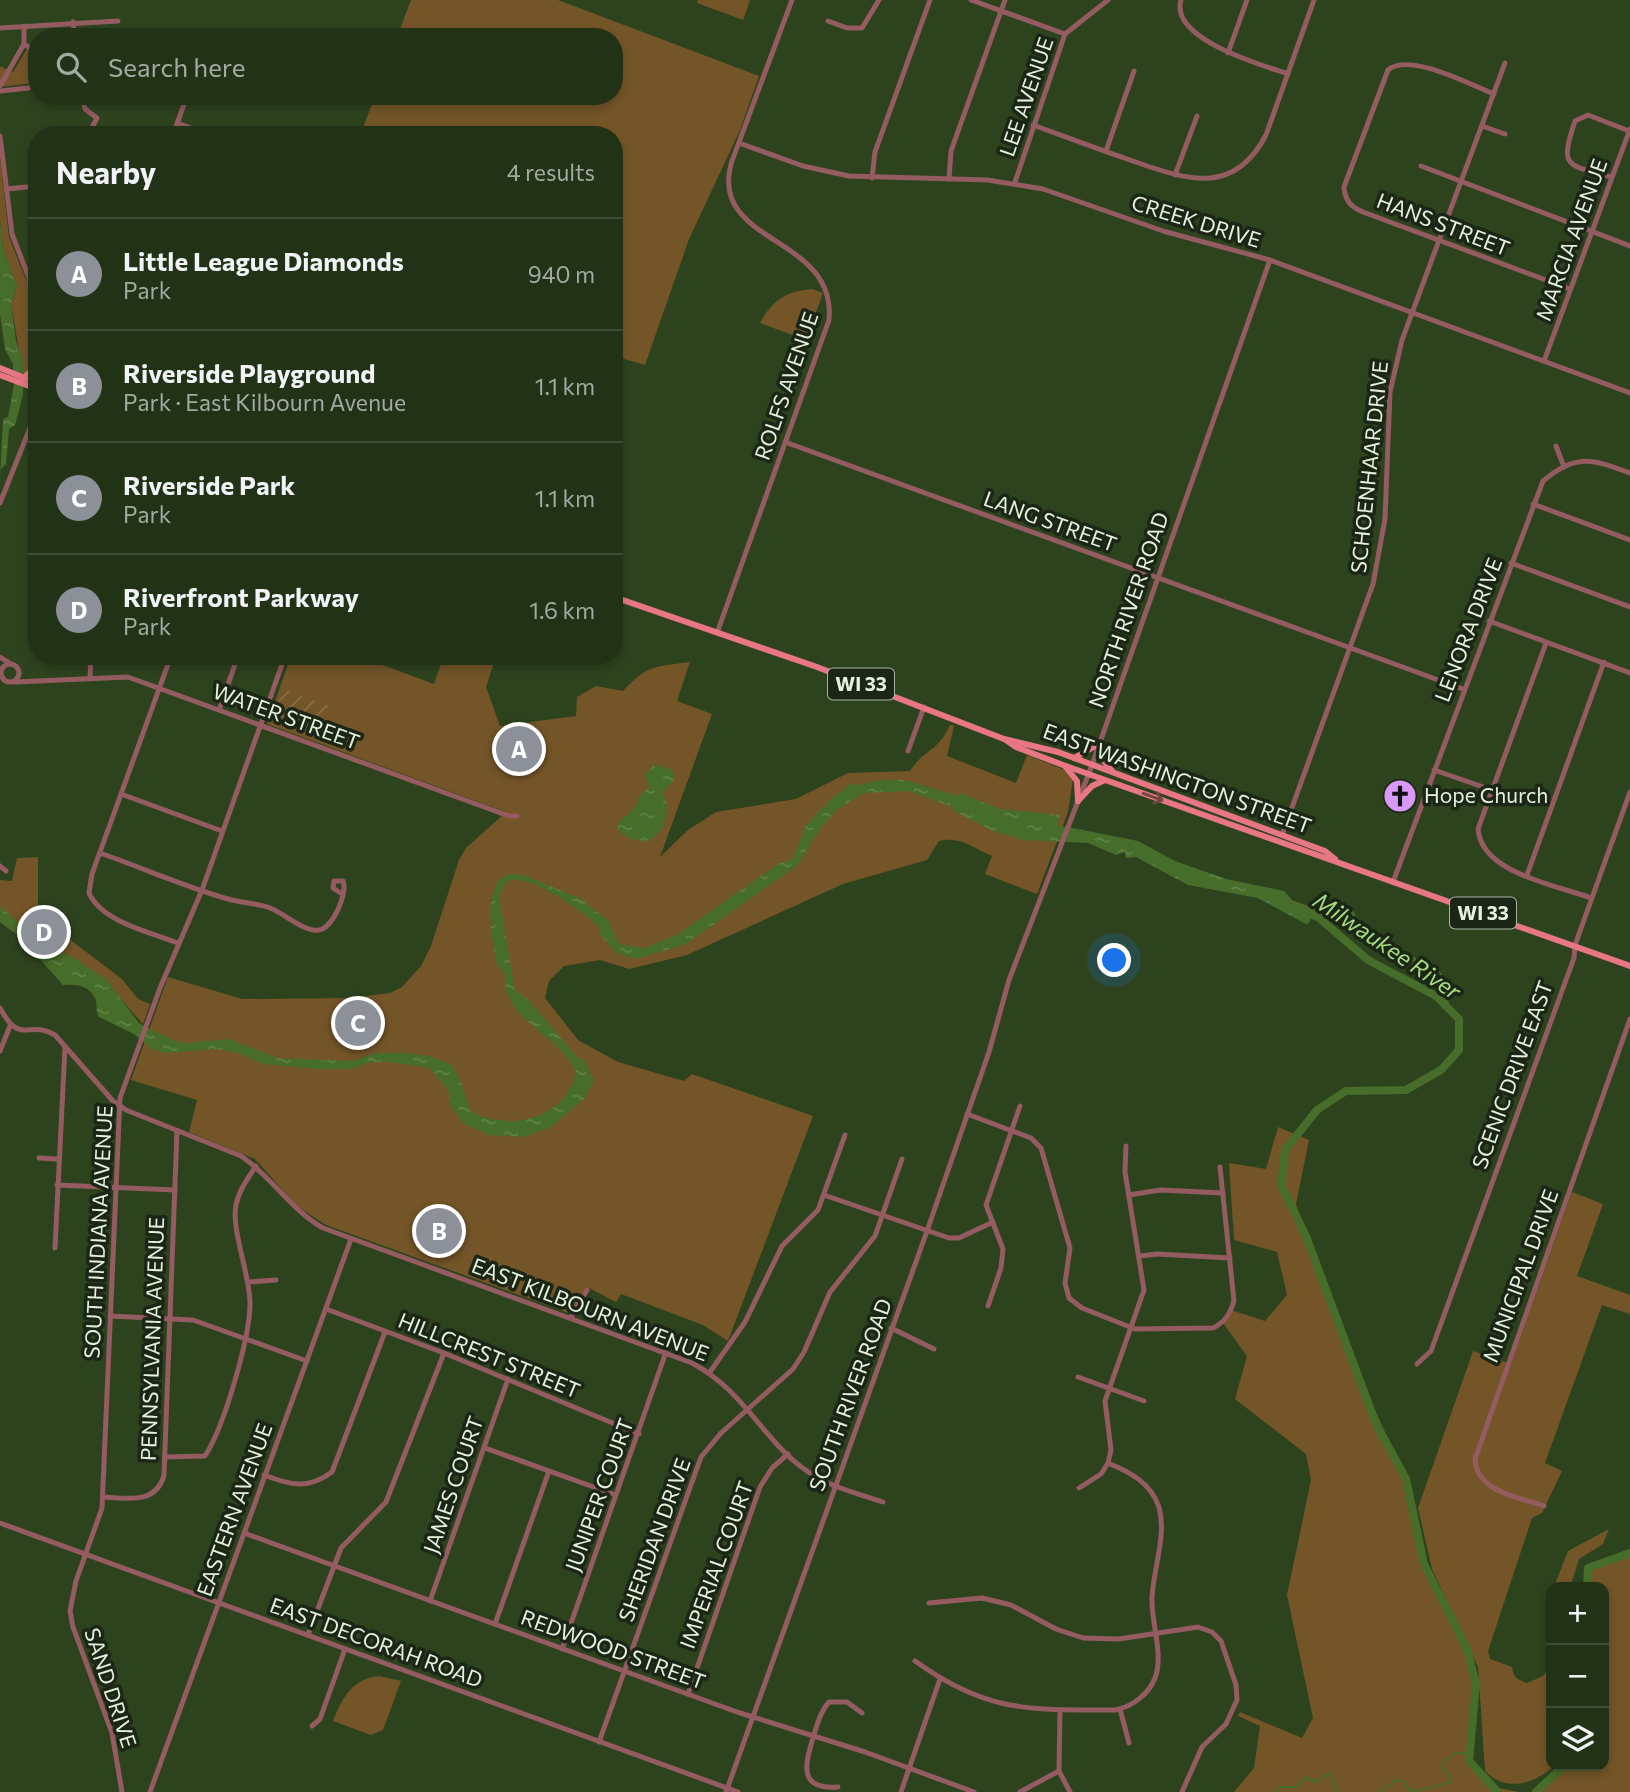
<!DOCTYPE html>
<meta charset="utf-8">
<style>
:root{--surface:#223216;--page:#2e3e23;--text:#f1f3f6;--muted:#a2aaa1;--line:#3f4d35;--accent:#8c9099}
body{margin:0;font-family:Commissioner,sans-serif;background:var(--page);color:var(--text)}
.controls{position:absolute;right:21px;bottom:21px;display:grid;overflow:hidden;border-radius:14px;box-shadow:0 4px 10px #0003}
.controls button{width:63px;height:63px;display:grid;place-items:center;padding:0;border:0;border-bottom:2px solid var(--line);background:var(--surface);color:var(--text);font:35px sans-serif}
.you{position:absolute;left:1115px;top:961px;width:24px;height:24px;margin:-18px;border:5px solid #fff;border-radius:50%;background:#1a73e8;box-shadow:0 0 0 10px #1a73e833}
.badge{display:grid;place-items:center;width:46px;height:46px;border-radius:50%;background:var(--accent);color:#fff;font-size:23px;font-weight:700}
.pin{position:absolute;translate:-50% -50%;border:4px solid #fff;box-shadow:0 2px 7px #0006}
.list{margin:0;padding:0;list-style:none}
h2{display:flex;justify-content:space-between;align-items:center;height:91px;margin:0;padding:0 28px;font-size:30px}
h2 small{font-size:23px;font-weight:400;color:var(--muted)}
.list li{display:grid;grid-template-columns:46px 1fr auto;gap:21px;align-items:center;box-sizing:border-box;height:112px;padding:0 28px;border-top:2px solid var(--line)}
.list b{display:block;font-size:26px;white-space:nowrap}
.list p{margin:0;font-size:23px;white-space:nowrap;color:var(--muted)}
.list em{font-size:23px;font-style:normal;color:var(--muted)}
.icon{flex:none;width:38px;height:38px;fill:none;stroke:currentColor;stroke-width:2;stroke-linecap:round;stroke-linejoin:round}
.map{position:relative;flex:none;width:1630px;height:1792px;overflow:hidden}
.search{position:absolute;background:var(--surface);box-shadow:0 4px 10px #0003;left:28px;top:28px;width:595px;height:77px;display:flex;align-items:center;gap:18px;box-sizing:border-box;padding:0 24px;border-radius:28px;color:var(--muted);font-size:26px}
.panel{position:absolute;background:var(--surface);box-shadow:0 4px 10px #0003;left:28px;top:126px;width:595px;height:539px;border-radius:28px}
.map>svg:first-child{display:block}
.green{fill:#745528}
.garden{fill:url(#garden-furrows)}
.water{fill:url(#water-ripples)}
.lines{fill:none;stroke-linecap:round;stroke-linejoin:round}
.stream{stroke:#476d2a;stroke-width:2}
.river{stroke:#476d2a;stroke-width:8}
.minor{stroke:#945b61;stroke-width:5}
.major{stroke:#e87684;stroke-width:6}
.oneway{stroke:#6e4642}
.labels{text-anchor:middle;stroke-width:7;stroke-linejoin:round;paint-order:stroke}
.shield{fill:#1c2616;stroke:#a8b5a1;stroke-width:2}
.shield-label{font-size:19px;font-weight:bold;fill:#e4f2dc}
.street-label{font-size:21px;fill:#e4f2dc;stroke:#1c2616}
.poi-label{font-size:21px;fill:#e4f2dc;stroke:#1c2616;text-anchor:start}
.water-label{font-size:23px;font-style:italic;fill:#a5de80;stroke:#1c2616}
</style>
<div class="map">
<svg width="1630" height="1792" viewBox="0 0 1630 1792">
<defs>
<pattern id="garden-furrows" width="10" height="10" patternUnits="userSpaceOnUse" patternTransform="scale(1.75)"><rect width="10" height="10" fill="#745528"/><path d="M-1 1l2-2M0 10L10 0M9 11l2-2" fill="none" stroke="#886e47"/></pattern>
<pattern id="water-ripples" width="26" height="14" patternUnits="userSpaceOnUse" patternTransform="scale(1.75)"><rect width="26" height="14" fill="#476d2a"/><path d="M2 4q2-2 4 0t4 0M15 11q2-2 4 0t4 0" fill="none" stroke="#618248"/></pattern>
</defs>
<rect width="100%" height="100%" fill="#2d431e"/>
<g class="green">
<polygon points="411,0 558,0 759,76 740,130 689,239 645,365 614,356 614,135 365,135 363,128 375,96 614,96 614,37 397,37"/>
<polygon points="698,0 750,0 743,20 697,3"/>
<polygon points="27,49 31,53 33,83 0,87 0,66 13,72"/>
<polygon points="0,158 9,237 27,282 33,309 33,364 26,373 23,373 11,304 17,287 3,248 0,222"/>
<path d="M812,289L823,293L806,340L760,323C772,300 787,291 812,289Z"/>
<path d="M291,656H358L434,684L444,656H496L486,687L500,726L576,716L577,697L596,686L623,691C648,664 655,667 690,662L677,701L712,714L660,857L688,830L716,812L796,799L848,773L910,771C924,749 938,752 950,725L954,726L947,756L1016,783L1027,755L1065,770L1073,779L1068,812L1037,894L985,874L992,856C972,848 961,836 939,841L927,860L843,884L687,955L629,969L600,960L564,966L549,981L545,998L578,1040L618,1062L684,1081L692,1074L813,1116L728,1341L703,1325L621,1294L616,1302L587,1287L572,1311L566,1312L326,1225L297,1206L255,1159L189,1132L197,1100L131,1080L168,977L242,999L350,998L390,993L402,987L421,966L431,946L459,860L466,848L506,812L267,724Z"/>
<polygon points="38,857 38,908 73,942 122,979 138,999 150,1004 143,1024 105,981 44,946 0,908 0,880 12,881 17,858"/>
<polygon points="1278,1127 1309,1140 1296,1204 1336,1323 1406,1479 1424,1564 1455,1622 1473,1666 1476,1684 1469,1761 1498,1788 1519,1792 1234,1792 1254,1768 1260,1726 1238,1716 1240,1712 1302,1738 1313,1718 1287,1595 1311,1480 1306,1454 1235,1399 1247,1356 1223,1323 1231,1310 1265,1321 1287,1295 1277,1252 1234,1240 1229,1163 1266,1169"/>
<path d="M1572,1192L1603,1204L1577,1276L1630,1295V1314L1602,1305L1545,1463L1562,1471L1542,1513L1532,1518L1488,1651L1490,1659L1512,1667C1513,1677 1518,1680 1527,1683L1543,1676L1551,1664V1766H1554C1534,1785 1505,1792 1485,1771L1478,1667L1432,1569L1418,1508L1473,1351L1511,1364Z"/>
<polygon points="1609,1529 1603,1544 1579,1559 1570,1587 1554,1587 1568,1551"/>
<polygon points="1630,1553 1630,1792 1536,1792 1564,1766 1604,1766 1604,1587 1587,1587 1588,1568"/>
<path d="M379,1676L401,1681L383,1730L371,1735L333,1721C342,1698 352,1679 379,1676Z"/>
</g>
<polygon class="garden" points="283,689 333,707 321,738 272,720"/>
<g class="water">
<polygon points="0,222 3,248 17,287 11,304 16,341 24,364 23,395 15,425 9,429 6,464 1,469 0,479 3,419 8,417 14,385 13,364 5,349 0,314"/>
<path d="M655,764L673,770L674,780L663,792C664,797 667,803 667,809C667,826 654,847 635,840C627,837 621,834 616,827C620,817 632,814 636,805C639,796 639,794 649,788L645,774Z"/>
<path d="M878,780H905L958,796L960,793L1000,809L1060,815L1057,825L1138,841L1175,861L1226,879L1284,891L1292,900L1316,909L1308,924L1304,923L1258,898L1188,885L1136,857L1126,858L1125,852L1116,855L1088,843L1023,840L995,832L952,810L953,807L908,791L864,793L837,810L819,830L798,865L686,944L636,959L616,953L599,933V927C580,910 536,877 510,880L505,884L499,897L515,991L528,999L578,1058L584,1060L594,1081L584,1099L551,1127L523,1137L489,1135L464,1124L450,1105L448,1090L429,1068L390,1062H372L350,1069H318L263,1064L238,1053L216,1049L165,1053L152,1049L134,1034L99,1017C95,1010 98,1005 95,998C89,985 75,984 63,985L20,937L0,922V906L41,944L71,956L107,980L139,1023L174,1041L185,1043L229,1039L278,1058L353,1061L374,1053H402L425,1055L451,1064L460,1079L471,1112C511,1131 565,1120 576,1072C563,1041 520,1026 507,994C504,987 506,979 504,972L497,966C492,937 484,906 499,879L511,874L523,875L581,899L608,920L619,944L644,948L677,935L778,864L793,859L805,826L833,797L852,783L859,785Z"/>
</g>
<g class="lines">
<g class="stream">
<polyline points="1277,1792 1279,1787 1298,1787 1305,1777 1316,1782 1330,1773 1338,1792"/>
<path d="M1380,1792L1396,1780L1403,1781L1410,1791C1425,1790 1436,1786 1450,1782L1451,1776L1443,1769V1762L1456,1753H1470"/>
</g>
<g class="river">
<polyline points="1306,912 1318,917 1368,960 1436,996 1459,1019 1459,1050 1441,1070 1406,1090 1346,1091 1317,1110 1285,1150 1281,1185 1306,1236 1376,1424 1406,1479 1424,1564 1467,1649 1476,1684 1469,1761 1498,1792"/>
<polyline points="1318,917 1341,907 1350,914 1360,930 1438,976 1444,989 1445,1005"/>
<polyline points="601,922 616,947"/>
<polyline points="102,997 124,1015"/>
<polyline points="1587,1587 1588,1568 1630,1553"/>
<polyline points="1536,1792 1564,1766"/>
</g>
<g class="minor">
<polyline points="971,0 1065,34"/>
<path d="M1181,0C1169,39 1262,65 1288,74"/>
<polyline points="828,21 847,28 862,28 879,0"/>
<polyline points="73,22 75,37"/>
<polyline points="0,28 118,21"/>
<polyline points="24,44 34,51 37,76"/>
<polyline points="1228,53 1247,0"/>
<polyline points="0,86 24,44 24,26"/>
<polyline points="0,91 29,88 37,82"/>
<path d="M1494,94C1469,84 1409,52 1388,70L1344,187C1345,201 1351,207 1363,212L1570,289"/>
<polyline points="82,96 85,109 97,118 88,135"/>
<polyline points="177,123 210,135"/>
<path d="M1033,125C1066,137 1098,149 1130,160C1185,179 1233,198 1266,135L1314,0"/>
<polyline points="1482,126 1505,134"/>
<polyline points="173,135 187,96"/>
<polyline points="0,136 12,234 29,278 37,326"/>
<polyline points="739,143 803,166 849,176 988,180 1043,189 1163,231 1270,260 1630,393"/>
<polyline points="1106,151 1134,71"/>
<polyline points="1421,166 1630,246"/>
<polyline points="1175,175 1197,116"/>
<path d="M1611,177C1567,164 1559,169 1575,121L1588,115L1629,131"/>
<polyline points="872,178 875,152 930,0"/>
<polyline points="949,179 951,151 1005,0"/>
<polyline points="1015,182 1065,34 1108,0"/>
<polyline points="6,189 37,186"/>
<polyline points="1544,361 1630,129"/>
<polyline points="785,442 1463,689"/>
<polyline points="1556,446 1563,464"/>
<polyline points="0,503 30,428 37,401"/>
<polyline points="1533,504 1630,540"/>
<polyline points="1511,563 1630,607"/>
<polyline points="1489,621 1630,673"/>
<path d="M717,633L829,320C837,234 706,245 732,161L792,0"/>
<path d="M1546,643L1478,829C1481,873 1556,885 1591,898"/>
<path d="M171,656L92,874L89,893C102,922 150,932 178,943"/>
<polyline points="0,657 11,664"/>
<circle cx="10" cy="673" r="9"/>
<polyline points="90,677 91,656"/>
<polyline points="15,682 128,677 509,816 517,816"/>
<polyline points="219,710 238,656"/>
<polyline points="908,751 924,707"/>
<polyline points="1434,770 1492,790"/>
<polyline points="121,794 222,831"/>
<polyline points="1282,835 1373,584 1385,519 1390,392 1402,340 1505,63"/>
<path d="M100,853C143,868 185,887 228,899C242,903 256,903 270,908C284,913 305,933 319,930C333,928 348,893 343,881H334L333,888L342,894"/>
<polyline points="0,866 6,871"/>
<polyline points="1527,875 1604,662"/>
<path d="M1393,882L1543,481C1576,453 1592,459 1630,473"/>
<path d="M0,1008C21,1047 28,1019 55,1035L113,1101L126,1110L241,1156C272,1177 290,1209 323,1228L692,1363C746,1392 762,1440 807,1471C829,1487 857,1493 883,1502"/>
<polyline points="0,1051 10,1026"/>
<path d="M967,1114L1031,1138L1041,1148L1070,1248L1065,1283L1069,1298L1082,1308L1135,1329L1213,1328C1225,1322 1230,1314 1234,1301L1220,1167"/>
<polyline points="39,1158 57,1159"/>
<polyline points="57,1185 175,1190"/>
<polyline points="824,1195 949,1238 959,1238 993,1222"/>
<polyline points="1129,1195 1160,1190 1223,1193"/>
<polyline points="55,1248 65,1047"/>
<polyline points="1140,1256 1157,1254 1230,1258"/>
<polyline points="249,1282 276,1280"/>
<polyline points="988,1306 1001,1268 1003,1249 986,1205 1020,1106"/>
<polyline points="326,1309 444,1353 639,1434"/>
<polyline points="110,1316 193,1320 307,1361"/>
<polyline points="571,1317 587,1290"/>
<polyline points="891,1328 934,1349"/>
<polyline points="1417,1364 1431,1351 1574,958 1575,945 1630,792"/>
<polyline points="710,1372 745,1322 782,1246 818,1210 845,1135"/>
<polyline points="1078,1377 1144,1401"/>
<polyline points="485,1448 616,1495"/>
<path d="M165,1457L205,1456C224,1427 251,1335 250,1301C249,1273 231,1228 236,1205C239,1190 248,1178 256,1166"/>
<path d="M264,1475C290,1485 308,1490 332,1472L385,1332"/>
<polyline points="1079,1488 1101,1474 1108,1463 1111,1450 1105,1401 1144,1290 1125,1172 1126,1146"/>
<path d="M103,1497C127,1498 156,1505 164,1475L177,1131"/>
<path d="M1544,1506C1519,1497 1476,1492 1475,1459L1630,1019"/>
<polyline points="0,1523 738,1792"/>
<polyline points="244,1533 737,1712 865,1752 974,1792"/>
<polyline points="430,1601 508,1379"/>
<polyline points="929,1603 982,1598 1011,1605 1056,1629 1083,1638 1119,1639 1198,1627 1212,1632 1221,1641 1236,1685 1237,1700 1226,1724 1202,1747 1182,1792"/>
<polyline points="495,1624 549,1471"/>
<polyline points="308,1635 341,1548 386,1502 444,1353"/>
<polyline points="562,1649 666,1352"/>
<path d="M915,1661C987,1713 1030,1710 1115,1710C1132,1707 1149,1694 1155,1678C1164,1654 1151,1623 1152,1598C1153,1570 1167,1535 1159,1507C1151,1483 1130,1472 1108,1463"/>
<polyline points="688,1694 760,1487 772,1468 788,1454"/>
<polyline points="1120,1709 1129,1743"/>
<polyline points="1060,1710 1059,1771 1070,1792"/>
<polyline points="312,1726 320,1719 345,1649"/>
<polyline points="599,1742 701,1457 721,1433 793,1369 804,1352 830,1292 875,1236 902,1159"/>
<path d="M838,1787C798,1790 805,1765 813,1738C817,1725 820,1712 829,1702H847L862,1713"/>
<polyline points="122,1792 112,1733 73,1627 70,1611 76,1581 102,1508 120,1098 160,988 202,890 285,656"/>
<polyline points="150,1792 351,1239"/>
<polyline points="726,1792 927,1231 989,1052 1009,980 1092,765 1270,260"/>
<polyline points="901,1792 940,1679"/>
<polyline points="1020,1792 1059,1771"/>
</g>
<g class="major">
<polyline points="0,368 37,383"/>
<polyline points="0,375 37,389"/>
<polyline points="23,378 34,369 37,333"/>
<polyline points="614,597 817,667 1004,739 1058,752 1325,851 1335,859"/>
<polyline points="1006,740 1016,747 1063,765 1630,966"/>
<polyline points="1099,744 1099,755 1112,771"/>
<polyline points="1074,758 1099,744"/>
<polyline points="1065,766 1077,781 1078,801"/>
<polyline points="1078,801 1092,786 1105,780"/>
</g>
</g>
<defs><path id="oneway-shaft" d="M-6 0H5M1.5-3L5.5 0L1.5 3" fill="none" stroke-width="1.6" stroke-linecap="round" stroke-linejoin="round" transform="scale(1.75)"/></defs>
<use class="oneway" href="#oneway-shaft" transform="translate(1153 797) rotate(20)"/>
<defs>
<symbol id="church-disc" viewBox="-11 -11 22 22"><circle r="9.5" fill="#d89af8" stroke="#1c2616"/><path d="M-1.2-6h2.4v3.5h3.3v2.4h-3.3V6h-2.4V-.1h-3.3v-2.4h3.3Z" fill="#111"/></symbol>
</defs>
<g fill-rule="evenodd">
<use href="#church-disc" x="1381" y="777" width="38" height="38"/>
</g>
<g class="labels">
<g class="shield">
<rect x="828" y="668.5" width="66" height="31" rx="5"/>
<rect x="1450" y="897.5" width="66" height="31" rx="5"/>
</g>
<g class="shield-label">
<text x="861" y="691">WI 33</text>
<text x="1483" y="920">WI 33</text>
</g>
<g class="street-label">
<text transform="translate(1027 97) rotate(-71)" y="7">LEE AVENUE</text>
<text transform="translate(1196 222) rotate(17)" y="7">CREEK DRIVE</text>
<text transform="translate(1443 225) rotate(21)" y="7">HANS STREET</text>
<text transform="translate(1572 240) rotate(-70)" y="7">MARCIA AVENUE</text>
<text transform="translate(787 386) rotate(-71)" y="7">ROLFS AVENUE</text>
<text transform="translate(1370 467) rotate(-84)" y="7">SCHOENHAAR DRIVE</text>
<text transform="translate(1050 522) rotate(20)" y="7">LANG STREET</text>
<text transform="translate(1129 610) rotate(-71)" y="7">NORTH RIVER ROAD</text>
<text transform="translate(1469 630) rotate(-69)" y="7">LENORA DRIVE</text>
<text transform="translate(286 717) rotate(20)" y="7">WATER STREET</text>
<text transform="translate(1177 779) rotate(20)" y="7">EAST WASHINGTON STREET</text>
<text transform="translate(1513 1075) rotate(-70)" y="7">SCENIC DRIVE EAST</text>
<text transform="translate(99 1232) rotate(-87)" y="7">SOUTH INDIANA AVENUE</text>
<text transform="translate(1521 1276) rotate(-70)" y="7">MUNICIPAL DRIVE</text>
<text transform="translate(590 1310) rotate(21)" y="7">EAST KILBOURN AVENUE</text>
<text transform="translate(153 1339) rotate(-88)" y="7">PENNSYLVANIA AVENUE</text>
<text transform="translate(489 1356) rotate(22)" y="7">HILLCREST STREET</text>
<text transform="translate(851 1395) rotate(-70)" y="7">SOUTH RIVER ROAD</text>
<text transform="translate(454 1485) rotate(-71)" y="7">JAMES COURT</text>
<text transform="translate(600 1495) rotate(-70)" y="7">JUNIPER COURT</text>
<text transform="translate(235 1510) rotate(-70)" y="7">EASTERN AVENUE</text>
<text transform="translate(655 1540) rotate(-70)" y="7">SHERIDAN DRIVE</text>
<text transform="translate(717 1565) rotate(-70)" y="7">IMPERIAL COURT</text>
<text transform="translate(376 1643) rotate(20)" y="7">EAST DECORAH ROAD</text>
<text transform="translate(613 1650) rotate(20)" y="7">REDWOOD STREET</text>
<text transform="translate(110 1688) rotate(72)" y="7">SAND DRIVE</text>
</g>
<g class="poi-label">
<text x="1424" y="803">Hope Church</text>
</g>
<g class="water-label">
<text transform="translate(1387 946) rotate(34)" y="8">Milwaukee River</text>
</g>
</g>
</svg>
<div class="controls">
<button>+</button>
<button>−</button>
<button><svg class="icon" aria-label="layers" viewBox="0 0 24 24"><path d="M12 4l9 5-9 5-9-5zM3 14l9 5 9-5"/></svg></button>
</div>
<div class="you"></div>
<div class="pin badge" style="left:519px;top:749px">A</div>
<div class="pin badge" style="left:439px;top:1231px">B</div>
<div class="pin badge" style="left:358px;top:1023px">C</div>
<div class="pin badge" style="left:44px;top:932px">D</div>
<div class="search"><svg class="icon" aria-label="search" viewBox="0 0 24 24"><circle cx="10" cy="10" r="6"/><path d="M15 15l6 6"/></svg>Search here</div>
<section class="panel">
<h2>Nearby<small>4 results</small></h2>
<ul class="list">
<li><span class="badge">A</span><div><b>Little League Diamonds</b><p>Park</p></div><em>940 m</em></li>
<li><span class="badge">B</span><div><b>Riverside Playground</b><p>Park · East Kilbourn Avenue</p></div><em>1.1 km</em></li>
<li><span class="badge">C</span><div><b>Riverside Park</b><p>Park</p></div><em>1.1 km</em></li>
<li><span class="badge">D</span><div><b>Riverfront Parkway</b><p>Park</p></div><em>1.6 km</em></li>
</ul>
</section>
</div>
